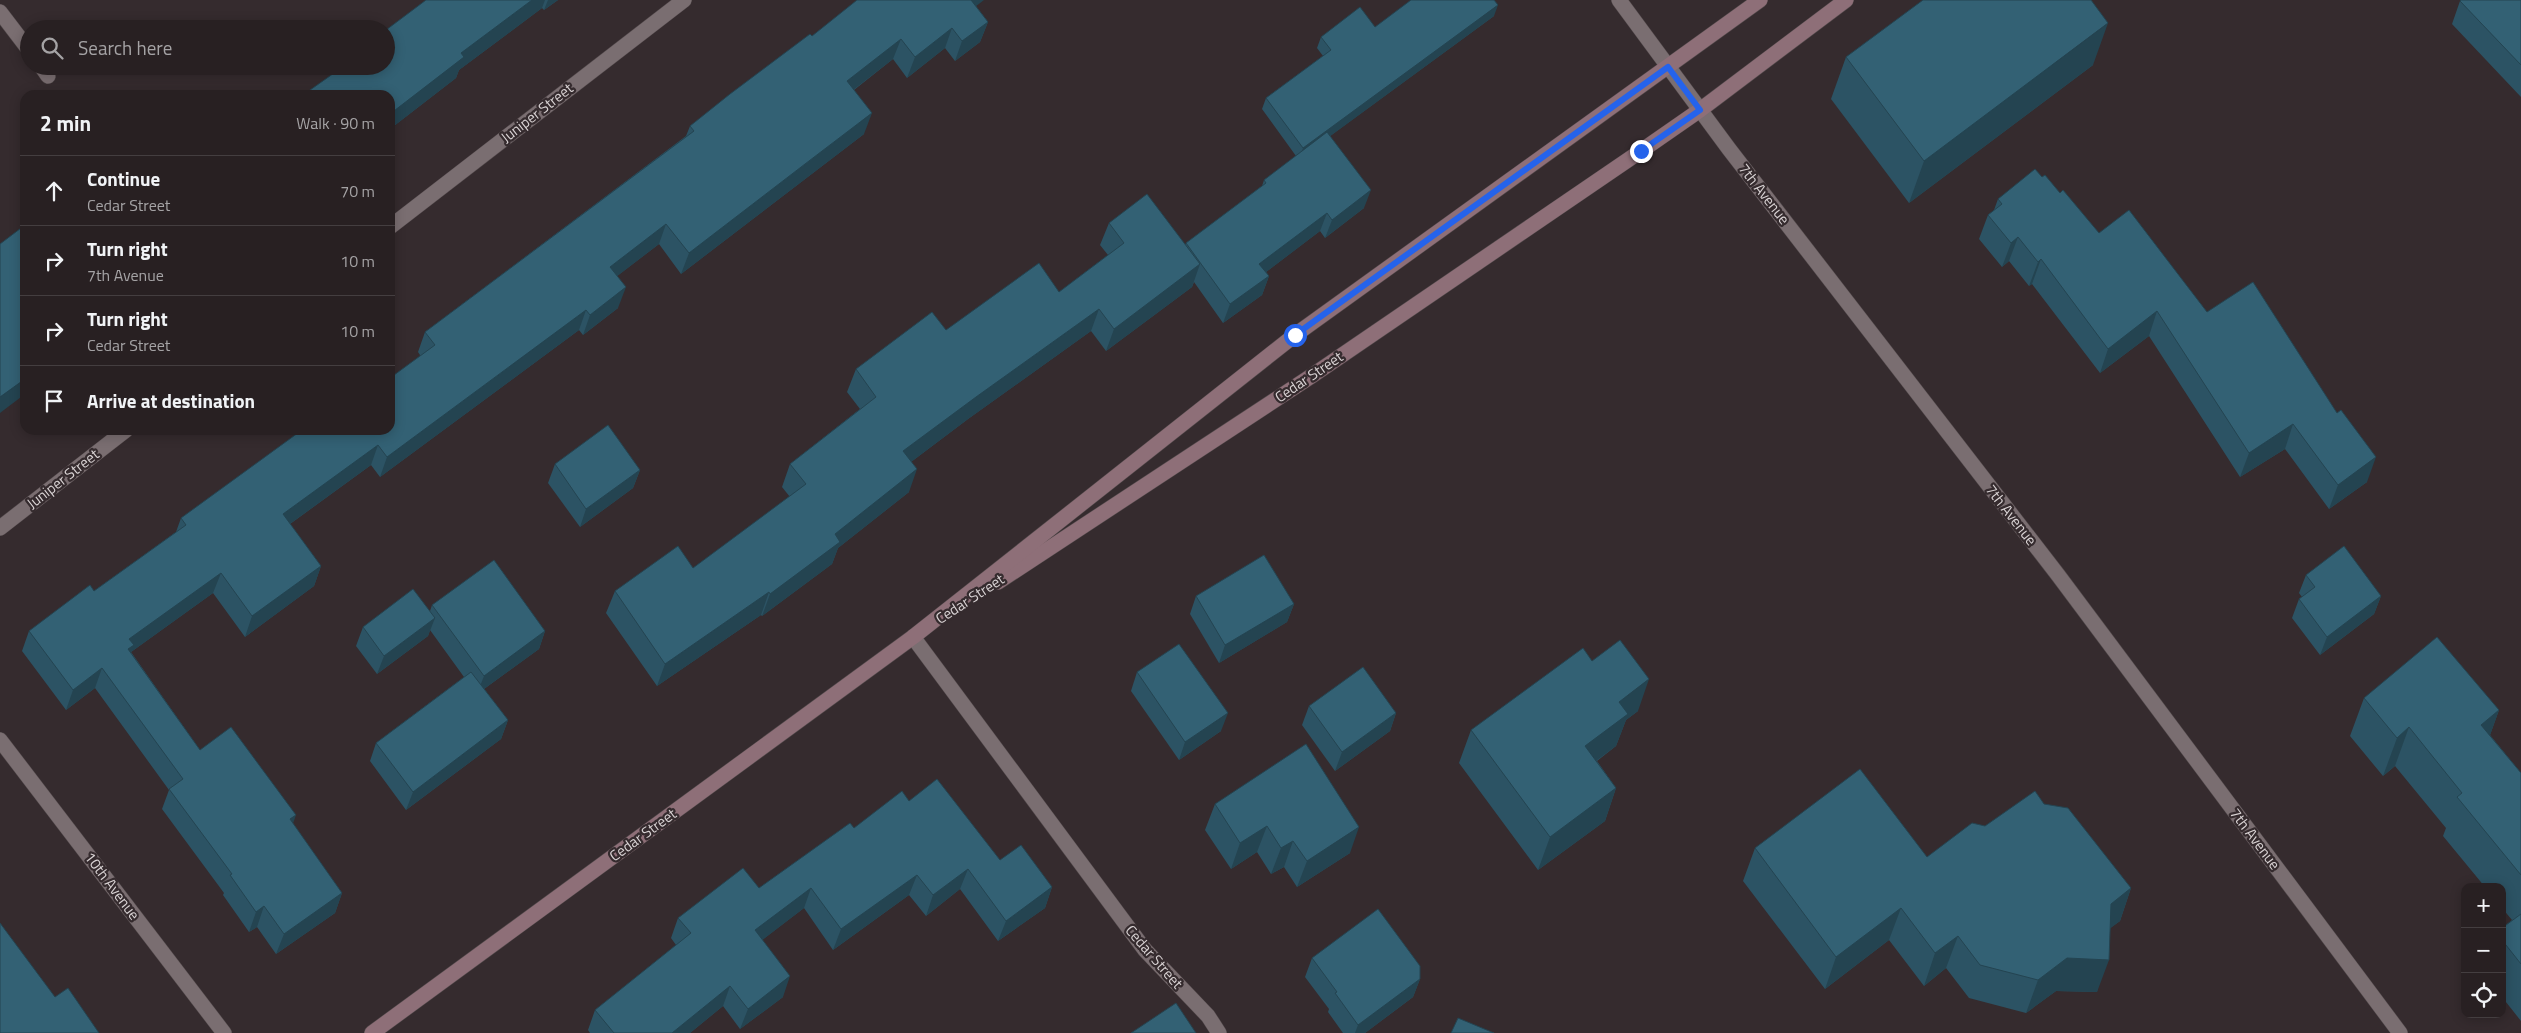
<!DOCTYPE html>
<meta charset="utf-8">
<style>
:root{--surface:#282022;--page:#342d2f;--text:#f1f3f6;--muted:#a5a3a5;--line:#443e40}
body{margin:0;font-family:"Titillium Web",sans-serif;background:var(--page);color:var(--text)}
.controls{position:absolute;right:15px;bottom:15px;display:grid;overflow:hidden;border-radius:10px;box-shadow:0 2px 12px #0003}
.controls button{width:45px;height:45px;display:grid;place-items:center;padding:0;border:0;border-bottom:1px solid var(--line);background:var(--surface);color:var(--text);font:25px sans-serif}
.stop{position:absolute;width:15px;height:15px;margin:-11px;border:4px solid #2563eb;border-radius:50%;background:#fff}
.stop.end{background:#2563eb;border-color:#fff;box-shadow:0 1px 5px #0008}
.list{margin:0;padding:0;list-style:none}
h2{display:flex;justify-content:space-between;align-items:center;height:65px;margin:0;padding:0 20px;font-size:21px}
h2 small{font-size:16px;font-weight:400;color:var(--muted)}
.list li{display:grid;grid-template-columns:32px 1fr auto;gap:15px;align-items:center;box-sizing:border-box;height:70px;padding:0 20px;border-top:1px solid var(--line)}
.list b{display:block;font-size:19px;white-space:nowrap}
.list p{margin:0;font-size:16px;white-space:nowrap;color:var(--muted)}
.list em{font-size:16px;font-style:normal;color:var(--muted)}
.icon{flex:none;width:28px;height:28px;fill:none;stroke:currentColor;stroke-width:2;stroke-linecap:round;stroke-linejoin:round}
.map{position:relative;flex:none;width:2521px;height:1033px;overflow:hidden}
.search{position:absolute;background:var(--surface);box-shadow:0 2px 12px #0003;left:20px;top:20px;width:375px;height:55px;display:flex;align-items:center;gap:12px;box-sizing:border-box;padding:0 18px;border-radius:28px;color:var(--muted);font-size:19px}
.panel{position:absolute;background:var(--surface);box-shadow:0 2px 12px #0003;left:20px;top:90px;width:375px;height:345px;border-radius:15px}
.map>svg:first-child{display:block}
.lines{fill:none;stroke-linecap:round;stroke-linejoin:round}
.minor-casing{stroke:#52494b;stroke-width:16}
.tertiary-casing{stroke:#52494b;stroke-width:16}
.secondary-casing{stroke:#52494b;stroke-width:16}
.minor{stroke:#7a6e71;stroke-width:15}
.tertiary{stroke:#7a6e71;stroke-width:15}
.secondary{stroke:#8e6f78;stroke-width:15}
.wall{fill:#2c5364}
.shaded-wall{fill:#244451}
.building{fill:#336174;stroke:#244451}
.route{stroke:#2563eb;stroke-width:6}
.labels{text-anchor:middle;stroke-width:4.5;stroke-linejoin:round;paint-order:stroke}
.street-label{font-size:15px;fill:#d9d3d4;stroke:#352b2e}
</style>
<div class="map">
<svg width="2521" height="1033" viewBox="0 0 2521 1033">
<rect width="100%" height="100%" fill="#352b2e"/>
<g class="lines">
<defs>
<g id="minor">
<polyline points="0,12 29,50"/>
<polyline points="41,66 48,76"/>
<polyline points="390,227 684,0"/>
<polyline points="0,528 126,430"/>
<polyline points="913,637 1145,950 1208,1016 1219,1033"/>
<polyline points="0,740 224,1033"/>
</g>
<polyline id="tertiary" points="1619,0 1729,149 2058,575 2400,1033"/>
<g id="secondary">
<polyline points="998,582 1313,375 1641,151 1700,110 1846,0"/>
<polyline points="372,1033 913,637 1295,335 1760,0"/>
</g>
</defs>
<use href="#minor" class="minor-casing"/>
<use href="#tertiary" class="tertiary-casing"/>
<use href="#secondary" class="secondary-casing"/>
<use href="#minor" class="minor"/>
<use href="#tertiary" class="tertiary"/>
<use href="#secondary" class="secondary"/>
</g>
<g class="wall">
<polygon points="426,0 558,0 544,10 542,8 459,70 456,78 390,129 390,95 386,66"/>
<polygon points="2521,0 2521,97 2452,24 2460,1"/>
<polygon points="976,6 988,22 980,42 955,61 945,48 907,78 893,59 854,90 864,134 681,274 659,244 617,276 618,308 583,335 579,330 380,477 371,465 290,524 321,566 314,586 245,637 213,593 131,652 200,750 293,824 342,893 335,913 276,954 257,927 249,932 223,895 224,893 162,809 169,790 95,688 66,710 22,651 29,631 94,591 176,532 181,518 390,430 420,355 418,352 425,332 686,136 690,126 812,36"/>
<polygon points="1494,16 1330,136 1364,208 1325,238 1320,231 1266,272 1269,276 1262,295 1223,323 1194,282 1192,287 1106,351 1091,331 968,419 911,462 909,492 838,548 832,564 762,616 761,615 657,686 606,613 615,591 693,568 790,497 782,487 790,464 860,409 847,392 856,369 946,330 1059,292 1108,255 1100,245 1109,223 1185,245 1186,243 1262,186 1264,180 1296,156 1262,109 1266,98 1323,56 1317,48 1321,37 1375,27"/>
<polygon points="1846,57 2093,65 1909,203 1831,99"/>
<polygon points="2042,177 2060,193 2099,233 2207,312 2367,482 2329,509 2285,449 2240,477 2149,336 2100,373 2032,284 2029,286 2009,261 2002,267 1979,239 1988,215 1994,210 1998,199"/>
<polygon points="555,464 640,470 633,488 580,527 548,483"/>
<polygon points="2306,575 2381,596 2374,614 2320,655 2292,618 2299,599 2302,597 2299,593"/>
<polygon points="1196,596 1294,604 1287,622 1219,663 1190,614"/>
<polygon points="432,605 545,631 539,649 484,689 508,720 501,739 406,810 370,761 376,743 464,677 430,630 428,636 377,674 356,646 363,627 430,611"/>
<polygon points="1592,661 1638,711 1626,720 1616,746 1597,761 1616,788 1605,821 1538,870 1459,763 1471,730"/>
<polygon points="1137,672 1221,731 1179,760 1131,691"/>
<polygon points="2364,698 2499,710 2490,735 2521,773 2521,1021 2502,997 2502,928 2512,920 2502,908 2502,887 2485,887 2443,836 2446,828 2395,766 2383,776 2350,736"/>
<polygon points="1309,706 1396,713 1390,731 1335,771 1302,725"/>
<polygon points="909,801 1000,860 1052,887 1045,908 998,941 960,889 926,916 909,895 833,950 804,908 762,940 783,997 740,1029 723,1006 690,1033 590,1033 588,1030 595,1010 676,945 671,938 678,918 759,888 854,828"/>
<polygon points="1215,804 1350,853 1297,887 1284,867 1271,874 1257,852 1231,869 1205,830"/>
<polygon points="2044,804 2131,888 2120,921 2110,928 2097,992 2056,991 2026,1013 1969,998 1946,968 1924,986 1889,940 1825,989 1743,881 1755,848 1927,857 1985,826"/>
<polygon points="1312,958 1420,979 1413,997 1365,1033 1343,1033 1328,1012 1329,1009 1305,977"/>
</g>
<g class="shaded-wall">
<polygon points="532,0 545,0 542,8 459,70 456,78 390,129 390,114 461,53"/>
<polygon points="548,0 558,0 544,10"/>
<polygon points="968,0 984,0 962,17"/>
<polygon points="1498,5 1494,16 1299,159 1303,148"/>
<polygon points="988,22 980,42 955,61 962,41"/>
<polygon points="2108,23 2093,65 1909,203 1924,161"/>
<polygon points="952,28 945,48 907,78 915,57"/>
<polygon points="901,39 893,59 839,101 847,81"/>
<polygon points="872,113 864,134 681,274 689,253"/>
<polygon points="1371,190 1364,208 1325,238 1332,220"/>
<polygon points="1327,213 1320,231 1253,282 1259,264"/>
<polygon points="666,224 659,244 603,287 610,267"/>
<polygon points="2018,237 2009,261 2002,267 2011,243"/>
<polygon points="2041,259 2032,284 2029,286 2038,262"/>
<polygon points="1200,264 1192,287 1106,351 1114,329"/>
<polygon points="1269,276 1262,295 1223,323 1230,304"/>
<polygon points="626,287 618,308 583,335 590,315"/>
<polygon points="1099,309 1091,331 968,419 895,474 903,451 976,397"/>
<polygon points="586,310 579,330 380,477 387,457"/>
<polygon points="2157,311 2149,336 2100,373 2108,349"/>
<polygon points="25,379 25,394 0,413 0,397"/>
<polygon points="2293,424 2285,449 2240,477 2249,453"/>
<polygon points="378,445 371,465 276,534 283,514"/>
<polygon points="2376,457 2367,482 2329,509 2338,485"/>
<polygon points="917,469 909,492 838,548 832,564 762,616 770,594 835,534"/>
<polygon points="640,470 633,488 580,527 586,509"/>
<polygon points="321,566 314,586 245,637 252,616"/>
<polygon points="221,573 213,593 131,652 126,665 129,639"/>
<polygon points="769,592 761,615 657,686 665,664"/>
<polygon points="2381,596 2374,614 2320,655 2327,637"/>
<polygon points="1294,604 1287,622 1219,663 1225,645"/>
<polygon points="435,618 428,636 377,674 384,656"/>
<polygon points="545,631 539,649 477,694 484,676"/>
<polygon points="102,668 95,688 66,710 73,690"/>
<polygon points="1649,679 1638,711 1626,720 1616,746 1573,778 1585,746 1619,702"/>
<polygon points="2499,710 2485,749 2481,725"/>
<polygon points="1228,713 1221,731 1179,760 1185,742"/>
<polygon points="1396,713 1390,731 1335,771 1342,752"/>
<polygon points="508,720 501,739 406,810 413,792"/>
<polygon points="2409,727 2395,766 2383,776 2397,738"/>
<polygon points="1616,788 1605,821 1538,870 1550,837"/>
<polygon points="296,815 289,835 290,819"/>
<polygon points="1267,826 1257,852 1231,869 1240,843"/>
<polygon points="1359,827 1350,853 1297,887 1307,861"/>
<polygon points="1293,841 1284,867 1271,874 1281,848"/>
<polygon points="968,869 960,889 926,916 933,895"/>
<polygon points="917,875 909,895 833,950 841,929"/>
<polygon points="1052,887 1045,908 998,941 1006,921"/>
<polygon points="811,888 804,908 748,951 755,930"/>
<polygon points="2131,888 2120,921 2099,937 2111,904"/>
<polygon points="342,893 335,913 276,954 284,934"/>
<polygon points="264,906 257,927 249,932 256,912"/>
<polygon points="1901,908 1889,940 1825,989 1836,957"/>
<polygon points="1958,936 1946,968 1924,986 1935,953"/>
<polygon points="2067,958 2109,960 2097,992 2056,991 2026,1013 2038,980"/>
<polygon points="790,976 783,997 740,1029 748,1009"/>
<polygon points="1420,979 1413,997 1365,1033 1355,1033 1358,1025"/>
<polygon points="730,986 723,1006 690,1033 672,1033"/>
</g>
<g class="building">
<polygon points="426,0 532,0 461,53 464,57 390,114 390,95 303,95 344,66 386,66 386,30"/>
<polygon points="857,0 971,0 988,22 962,41 952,28 915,57 901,39 847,81 872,113 805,164 689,253 666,224 610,267 626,287 590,315 586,310 387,457 378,445 283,514 321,566 252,616 221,573 129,639 134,645 128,649 200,750 231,727 296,815 290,819 342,893 284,934 264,906 256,912 230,875 232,874 169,789 183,779 102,668 73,690 29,631 90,585 94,591 186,525 181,518 302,430 390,430 390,378 435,345 425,332 694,131 690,126 730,94 810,34 812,36"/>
<polygon points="1411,0 1494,0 1498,5 1303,148 1266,98 1331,50 1321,37 1360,7 1375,27"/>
<polygon points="1923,0 2091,0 2108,23 1924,161 1846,57"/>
<polygon points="2461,0 2521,0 2521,65 2460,1"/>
<polygon points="1327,132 1371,190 1332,220 1327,213 1259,264 1269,276 1230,304 1186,243 1266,183 1264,180"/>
<polygon points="2035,169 2042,177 2045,175 2060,193 2063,190 2099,233 2129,210 2207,312 2253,282 2337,413 2341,410 2376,457 2338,485 2293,424 2249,453 2157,311 2108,349 2041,259 2038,262 2018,237 2011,243 1988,215 2002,204 1998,199"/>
<polygon points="1147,194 1200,264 1114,329 1099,309 976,397 903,451 917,469 835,534 840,542 770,594 769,592 665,664 615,591 678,546 693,568 806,484 790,464 876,397 856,369 932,312 946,330 1039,263 1059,292 1124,243 1109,223"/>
<polygon points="25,225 25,379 0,397 0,244"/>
<polygon points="608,425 640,470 586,509 555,464"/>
<polygon points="2344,546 2381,596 2327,637 2299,599 2315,587 2306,575"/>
<polygon points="1264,555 1294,604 1225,645 1196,596"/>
<polygon points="494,560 545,631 484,676 432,605"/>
<polygon points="413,589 435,618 384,656 363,627"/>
<polygon points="2437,637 2499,710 2481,725 2521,773 2521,875 2457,797 2462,793 2409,727 2397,738 2364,698"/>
<polygon points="1620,640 1649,679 1619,702 1628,714 1585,746 1616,788 1550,837 1471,730 1583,648 1592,661"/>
<polygon points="1179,644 1228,713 1185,742 1137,672"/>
<polygon points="1363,667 1396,713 1342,752 1309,706"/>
<polygon points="471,672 508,720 413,792 376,743"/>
<polygon points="1306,744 1359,827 1307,861 1293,841 1281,848 1267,826 1240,843 1215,804"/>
<polygon points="1860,769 1927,857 1972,823 1985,826 2035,791 2044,804 2068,808 2131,888 2111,904 2109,960 2067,958 2038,980 1980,965 1958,936 1935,953 1901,908 1836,957 1755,848"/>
<polygon points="937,779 1000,860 1021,845 1052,887 1006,921 968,869 933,895 917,875 841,929 811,888 755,930 790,976 748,1009 730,986 672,1033 614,1033 595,1010 691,933 678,918 743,868 759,888 850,823 854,828 902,791 909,801"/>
<polygon points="1378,909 1420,966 1420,979 1358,1025 1335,993 1337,992 1312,958"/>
<polygon points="2521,914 2521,964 2502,940 2502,928"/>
<polygon points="0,923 55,997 68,988 99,1033 0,1033"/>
<polygon points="1176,1003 1196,1033 1131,1033"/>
<polygon points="1458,1018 1494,1033 1451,1033"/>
</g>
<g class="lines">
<polyline class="route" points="1295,335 1668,67 1700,110 1641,151"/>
</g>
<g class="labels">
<g class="street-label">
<text transform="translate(537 113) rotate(-38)" y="5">Juniper Street</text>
<text transform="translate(1764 194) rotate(52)" y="5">7th Avenue</text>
<text transform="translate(1309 377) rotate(-34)" y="5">Cedar Street</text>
<text transform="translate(63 479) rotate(-38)" y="5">Juniper Street</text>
<text transform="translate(2011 515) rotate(52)" y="5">7th Avenue</text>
<text transform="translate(970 599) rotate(-33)" y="5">Cedar Street</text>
<text transform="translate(643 835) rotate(-36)" y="5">Cedar Street</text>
<text transform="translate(2255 839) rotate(53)" y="5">7th Avenue</text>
<text transform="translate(112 886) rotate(53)" y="5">10th Avenue</text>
<text transform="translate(1154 957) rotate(49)" y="5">Cedar Street</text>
</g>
</g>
</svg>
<div class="controls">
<button>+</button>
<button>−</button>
<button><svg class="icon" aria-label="locate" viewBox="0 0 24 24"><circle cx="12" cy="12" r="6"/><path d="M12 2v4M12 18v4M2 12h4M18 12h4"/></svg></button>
</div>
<div class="stop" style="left:1295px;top:335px"></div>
<div class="stop end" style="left:1641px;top:151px"></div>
<div class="search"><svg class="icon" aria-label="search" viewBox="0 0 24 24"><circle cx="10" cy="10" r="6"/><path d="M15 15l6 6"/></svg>Search here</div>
<section class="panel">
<h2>2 min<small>Walk · 90 m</small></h2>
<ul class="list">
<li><svg class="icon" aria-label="ahead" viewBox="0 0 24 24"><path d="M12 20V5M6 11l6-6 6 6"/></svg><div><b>Continue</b><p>Cedar Street</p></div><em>70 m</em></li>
<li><svg class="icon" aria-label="right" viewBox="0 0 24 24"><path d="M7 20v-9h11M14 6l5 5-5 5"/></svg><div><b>Turn right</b><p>7th Avenue</p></div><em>10 m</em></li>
<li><svg class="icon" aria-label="right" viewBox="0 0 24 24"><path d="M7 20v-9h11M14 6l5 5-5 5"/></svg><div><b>Turn right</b><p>Cedar Street</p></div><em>10 m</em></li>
<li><svg class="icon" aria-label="arrive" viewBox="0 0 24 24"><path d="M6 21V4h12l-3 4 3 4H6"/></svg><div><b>Arrive at destination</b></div></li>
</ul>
</section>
</div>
